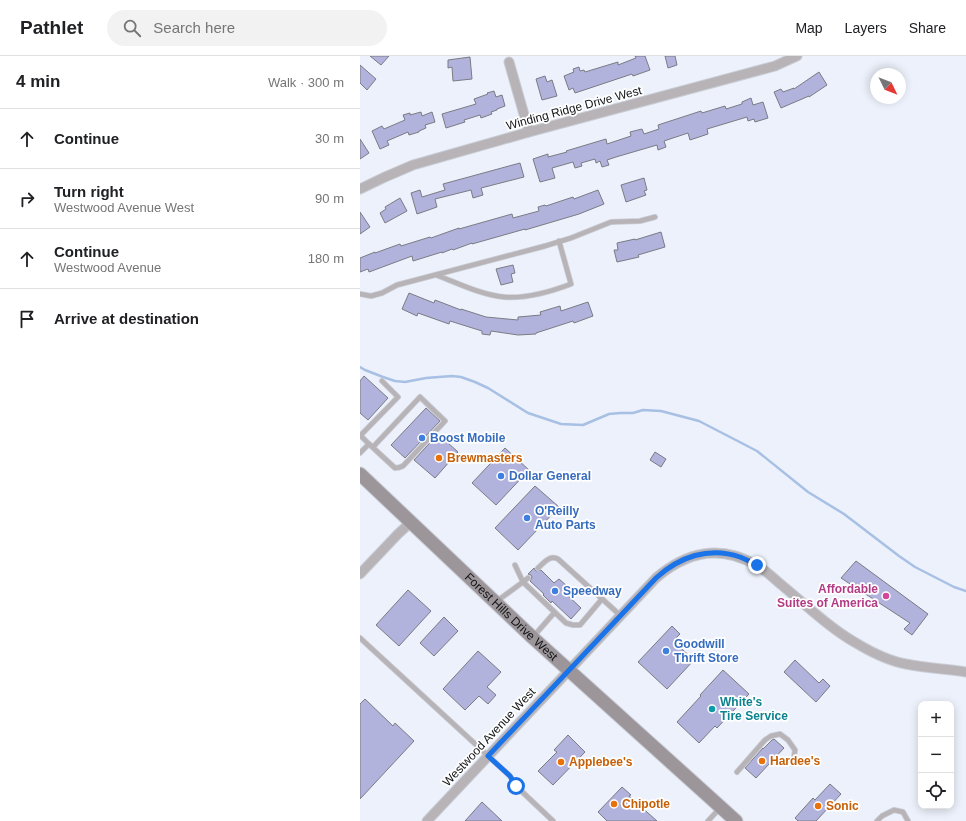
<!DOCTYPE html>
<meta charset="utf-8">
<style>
:root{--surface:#fff;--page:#f2f2f2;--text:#202124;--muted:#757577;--line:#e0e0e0}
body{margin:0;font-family:Helvetica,sans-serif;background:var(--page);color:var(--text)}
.controls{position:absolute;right:12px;bottom:12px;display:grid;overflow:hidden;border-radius:8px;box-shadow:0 2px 10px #0003}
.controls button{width:36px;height:36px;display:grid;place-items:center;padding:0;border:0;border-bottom:1px solid var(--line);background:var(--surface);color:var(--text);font:20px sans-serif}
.compass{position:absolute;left:510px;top:12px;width:36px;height:36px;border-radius:50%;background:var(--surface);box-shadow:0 2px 10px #0003;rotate:133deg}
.stop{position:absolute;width:12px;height:12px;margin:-9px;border:3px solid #1a73e8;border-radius:50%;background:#fff}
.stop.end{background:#1a73e8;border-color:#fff;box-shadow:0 1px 4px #0008}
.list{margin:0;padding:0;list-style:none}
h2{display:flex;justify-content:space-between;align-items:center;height:52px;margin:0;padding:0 16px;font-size:17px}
h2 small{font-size:13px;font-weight:400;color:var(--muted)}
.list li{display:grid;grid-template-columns:26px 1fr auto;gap:12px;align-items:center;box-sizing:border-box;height:60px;padding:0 16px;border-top:1px solid var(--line)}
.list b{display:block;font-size:15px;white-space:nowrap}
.list p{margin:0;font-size:13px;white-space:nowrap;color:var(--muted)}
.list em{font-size:13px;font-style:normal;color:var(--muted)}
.icon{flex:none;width:22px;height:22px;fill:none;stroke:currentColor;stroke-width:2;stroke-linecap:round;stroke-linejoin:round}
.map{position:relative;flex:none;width:606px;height:765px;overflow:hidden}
header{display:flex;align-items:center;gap:24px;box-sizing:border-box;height:56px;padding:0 20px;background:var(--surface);border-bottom:1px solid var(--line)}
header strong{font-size:19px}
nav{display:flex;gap:22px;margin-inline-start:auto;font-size:14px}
.search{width:280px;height:36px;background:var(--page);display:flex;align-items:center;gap:10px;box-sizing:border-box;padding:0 14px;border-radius:22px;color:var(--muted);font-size:15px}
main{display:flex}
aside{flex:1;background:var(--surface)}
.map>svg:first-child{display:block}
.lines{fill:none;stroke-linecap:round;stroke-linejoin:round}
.stream{stroke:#a7c0e4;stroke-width:2.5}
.building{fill:#b2b3dc;stroke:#7b7b84}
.lane-casing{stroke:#c9cdd6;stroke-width:6}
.street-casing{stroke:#c9cdd6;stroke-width:11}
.secondary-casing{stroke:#c9cdd6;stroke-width:15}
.lane{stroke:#b8b3b6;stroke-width:4.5}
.street{stroke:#b8b3b6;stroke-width:9}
.secondary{stroke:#9c9599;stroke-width:13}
.route{stroke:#1a73e8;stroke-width:5}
.shop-dot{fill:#3f7fe0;stroke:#fff;stroke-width:1.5}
.food-dot{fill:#e8710a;stroke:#fff;stroke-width:1.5}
.hotel-dot{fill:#d1479c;stroke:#fff;stroke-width:1.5}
.culture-dot{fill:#0f9aa8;stroke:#fff;stroke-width:1.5}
.labels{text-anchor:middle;stroke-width:3.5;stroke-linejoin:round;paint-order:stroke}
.street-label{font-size:12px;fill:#111316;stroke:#fff}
.shop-label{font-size:12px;font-weight:bold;fill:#366cbe;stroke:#fff;text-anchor:start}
.food-label{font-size:12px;font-weight:bold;fill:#c56008;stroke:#fff;text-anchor:start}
.hotel-label{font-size:12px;font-weight:bold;fill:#b23c85;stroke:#fff;text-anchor:end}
.culture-label{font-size:12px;font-weight:bold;fill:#0d838f;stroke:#fff;text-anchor:start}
</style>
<header>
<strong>Pathlet</strong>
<div class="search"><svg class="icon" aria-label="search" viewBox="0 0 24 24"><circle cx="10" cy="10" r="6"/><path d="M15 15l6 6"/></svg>Search here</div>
<nav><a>Map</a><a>Layers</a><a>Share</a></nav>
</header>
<main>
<aside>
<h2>4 min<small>Walk · 300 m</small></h2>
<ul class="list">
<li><svg class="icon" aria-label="ahead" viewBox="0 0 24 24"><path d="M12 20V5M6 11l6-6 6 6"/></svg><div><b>Continue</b></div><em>30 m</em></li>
<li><svg class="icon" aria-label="right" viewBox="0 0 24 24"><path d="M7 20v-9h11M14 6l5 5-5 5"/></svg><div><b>Turn right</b><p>Westwood Avenue West</p></div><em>90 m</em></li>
<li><svg class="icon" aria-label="ahead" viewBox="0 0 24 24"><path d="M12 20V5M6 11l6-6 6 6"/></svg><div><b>Continue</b><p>Westwood Avenue</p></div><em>180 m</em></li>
<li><svg class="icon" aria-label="arrive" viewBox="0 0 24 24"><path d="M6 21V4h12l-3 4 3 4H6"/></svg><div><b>Arrive at destination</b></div></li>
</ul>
</aside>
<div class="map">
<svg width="606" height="765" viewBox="0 0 606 765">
<rect width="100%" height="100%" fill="#ecf1fb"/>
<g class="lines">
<polyline class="stream" points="0,311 5,314 23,321 35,325 45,326 66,322 92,320 101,321 115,326 128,332 168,357 201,368 223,369 249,358 260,357 273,357 283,354 301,355 339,365 397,395 448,436 484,458 539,500 555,511 594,531 606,535"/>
</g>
<g class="building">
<polygon points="10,0 29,0 21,9"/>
<polygon points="275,0 285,0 290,14 273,20 272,18 215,37 213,32 209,34 204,20 214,16 213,13 219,11 220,15 224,14 225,16 258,6 258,9 276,2"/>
<polygon points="305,0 315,0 317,9 308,12"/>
<polygon points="110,1 112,23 93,25 92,11 88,12 88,4"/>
<polygon points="0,9 16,23 7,34 0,27"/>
<polygon points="459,16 467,29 449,41 449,40 421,52 414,36 421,33 423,36 434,32 434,33"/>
<polygon points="185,20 187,26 192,24 197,40 182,44 176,23"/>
<polygon points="134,35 136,41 142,39 145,50 137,53 137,54 131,56 132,58 121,62 120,59 104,64 105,66 86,72 82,58 116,48 114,43 128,38 127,37"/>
<polygon points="391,42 393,49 403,46 408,62 395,66 394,63 388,65 387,61 347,73 348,78 330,84 328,77 304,85 306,91 298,94 297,89 256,101 247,104 249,109 242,111 240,105 236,107 235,103 221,107 222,110 215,112 213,106 192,112 195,122 180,126 173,103 188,98 188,101 207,96 206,95 246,83 247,88 271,80 270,76 282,73 284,78 299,73 298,69 341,55 342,57 365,50 366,53 382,48 382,46"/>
<polygon points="61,56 62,60 72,56 75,66 65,69 66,72 59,75 59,76 49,79 48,76 27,85 29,89 20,93 12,75 22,70 24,73 45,64 43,59 50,57 50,59"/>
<polygon points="0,83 9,97 0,103"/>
<polygon points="160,107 164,121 121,132 123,139 113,142 111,134 75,143 77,151 57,158 51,137 60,134 62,141 85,134 83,128"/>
<polygon points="284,122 287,134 284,135 286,139 266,146 261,129"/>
<polygon points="238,134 244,148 219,158 165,174 165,173 112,188 112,187 93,194 92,193 82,197 82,196 53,205 52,200 9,216 8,213 0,216 0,202 15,196 15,197 40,188 41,190 70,181 71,182 99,172 99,173 152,158 153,162 179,155 178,151 185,149 186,150 213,141 214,143"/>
<polygon points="40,142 47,155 25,167 20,157 26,153 25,151"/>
<polygon points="0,156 10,171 0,178"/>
<polygon points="301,176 305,191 278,199 279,201 257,206 254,194 258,194 257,187 275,183 275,184"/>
<polygon points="153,209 155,217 151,218 153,226 141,229 136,213"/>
<polygon points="49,237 74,247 75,244 101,254 101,253 126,261 158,264 158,261 181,259 180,256 200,250 201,255 228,246 233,260 214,267 213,265 176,277 176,278 158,279 131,275 130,279 122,278 122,275 90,265 89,268 58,257 57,260 42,253"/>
<polygon points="4,320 28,342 8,364 0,357 0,325"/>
<polygon points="66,352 80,365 45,402 31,389"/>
<polygon points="78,378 98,396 75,422 54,404"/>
<polygon points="145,392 169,414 136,449 112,427"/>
<polygon points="295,396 306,403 301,411 290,404"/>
<polygon points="175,430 199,451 158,494 135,472"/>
<polygon points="496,505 568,558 552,579 544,573 550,567 481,522"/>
<polygon points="174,512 176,515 181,514 194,527 199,523 207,530 203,535 221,552 211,563 192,545 191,547 183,539 184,538 170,525 172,521 171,519 168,518"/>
<polygon points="48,534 71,555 39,590 16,569"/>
<polygon points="84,561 98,575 74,600 60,587"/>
<polygon points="312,570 320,578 313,585 334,604 307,633 278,606"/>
<polygon points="118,595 141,616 127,631 136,639 128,648 119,640 105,654 83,633"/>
<polygon points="435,604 459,627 463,623 470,630 456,646 424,616"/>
<polygon points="363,614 389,638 357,672 355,670 339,687 317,666 341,640 340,639"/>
<polygon points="5,643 33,670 35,667 54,685 0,743 0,648"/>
<polygon points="208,679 225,696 193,729 178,715 197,696 194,694"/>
<polygon points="414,683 424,692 396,722 385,712 403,692 403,693 412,684"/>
<polygon points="470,728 481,738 456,765 438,765 435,762 453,742 455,744"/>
<polygon points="262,731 271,739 269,740 297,765 247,765 238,756"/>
<polygon points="122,746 142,765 105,765"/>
</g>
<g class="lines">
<defs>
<g id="lane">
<path d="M76,219C98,227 121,239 144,241C167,243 190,236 211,228L199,185"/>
<polyline points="0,238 11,240 22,237 37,229 185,190 211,182 251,166 280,165 295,161"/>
<polyline points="0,379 9,388"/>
<polyline points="0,380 38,341 22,325"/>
<path d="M0,397L9,388L35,412C39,412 41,411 43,410L85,365L60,341L13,391"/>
<path d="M178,512C185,506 189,499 198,503L261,560"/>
<polyline points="168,522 163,526 206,567 213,569 220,569 242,543"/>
<polyline points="137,545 163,526 155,509"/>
<polyline points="173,581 194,557"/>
<polyline points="0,582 150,720 156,730 193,765"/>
<polyline points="377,716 405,684 411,680 420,678 428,684 435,694 433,708"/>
<polyline points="348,765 360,752"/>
<polyline points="517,765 522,760 534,754 543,756 548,765"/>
</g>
<g id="street">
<polyline points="149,6 169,76"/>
<polyline points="0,133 25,121 53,109 169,76 415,10 437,0"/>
<polyline points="0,518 38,478 51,466"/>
<path d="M67,765L296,522C326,496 360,488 396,509C406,514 415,524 424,531C447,550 471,573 496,587C511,596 529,605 546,608C566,612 586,613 606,616"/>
</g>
<g id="secondary">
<path id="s1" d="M0,418L172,581L376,765"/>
</g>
</defs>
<use href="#lane" class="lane-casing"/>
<use href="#street" class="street-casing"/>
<use href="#secondary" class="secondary-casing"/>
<use href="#lane" class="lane"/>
<use href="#street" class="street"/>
<use href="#secondary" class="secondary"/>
</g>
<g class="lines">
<path class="route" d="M156,730L150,720L128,700L296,522C319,501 349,490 380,501C385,503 391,506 397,509"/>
</g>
<g class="shop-dot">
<circle cx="62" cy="382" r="4"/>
<circle cx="141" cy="420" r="4"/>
<circle cx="167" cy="462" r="4"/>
<circle cx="195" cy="535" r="4"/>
<circle cx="306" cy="595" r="4"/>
</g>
<g class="food-dot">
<circle cx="79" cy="402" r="4"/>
<circle cx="402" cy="705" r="4"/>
<circle cx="201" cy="706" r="4"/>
<circle cx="254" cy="748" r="4"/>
<circle cx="458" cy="750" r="4"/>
</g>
<circle class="hotel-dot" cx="526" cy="540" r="4"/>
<circle class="culture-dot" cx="352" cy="653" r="4"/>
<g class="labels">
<g class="street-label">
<text transform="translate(214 52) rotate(-15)" y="4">Winding Ridge Drive West</text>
<text dy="4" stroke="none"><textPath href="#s1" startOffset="208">Forest Hills Drive West</textPath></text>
<text transform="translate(129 681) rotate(-47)" y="4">Westwood Avenue West</text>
</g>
<g class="shop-label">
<text x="70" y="386">Boost Mobile</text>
<text x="149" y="424">Dollar General</text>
<text x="175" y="459">O'Reilly<tspan x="175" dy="14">Auto Parts</tspan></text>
<text x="203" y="539">Speedway</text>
<text x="314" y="592">Goodwill<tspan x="314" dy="14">Thrift Store</tspan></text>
</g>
<g class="food-label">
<text x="87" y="406">Brewmasters</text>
<text x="410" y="709">Hardee's</text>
<text x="209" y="710">Applebee's</text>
<text x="262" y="752">Chipotle</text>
<text x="466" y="754">Sonic</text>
</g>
<g class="hotel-label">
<text x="518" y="537">Affordable<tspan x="518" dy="14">Suites of America</tspan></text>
</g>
<g class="culture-label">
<text x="360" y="650">White's<tspan x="360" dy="14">Tire Service</tspan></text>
</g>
</g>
</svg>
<div class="controls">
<button>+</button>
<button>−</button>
<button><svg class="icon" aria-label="locate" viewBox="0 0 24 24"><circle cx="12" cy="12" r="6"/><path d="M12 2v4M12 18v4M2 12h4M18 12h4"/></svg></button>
</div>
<svg class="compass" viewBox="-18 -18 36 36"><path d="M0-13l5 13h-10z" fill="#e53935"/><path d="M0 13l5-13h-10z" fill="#757577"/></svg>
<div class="stop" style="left:156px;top:730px"></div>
<div class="stop end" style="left:397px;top:509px"></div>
</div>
</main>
